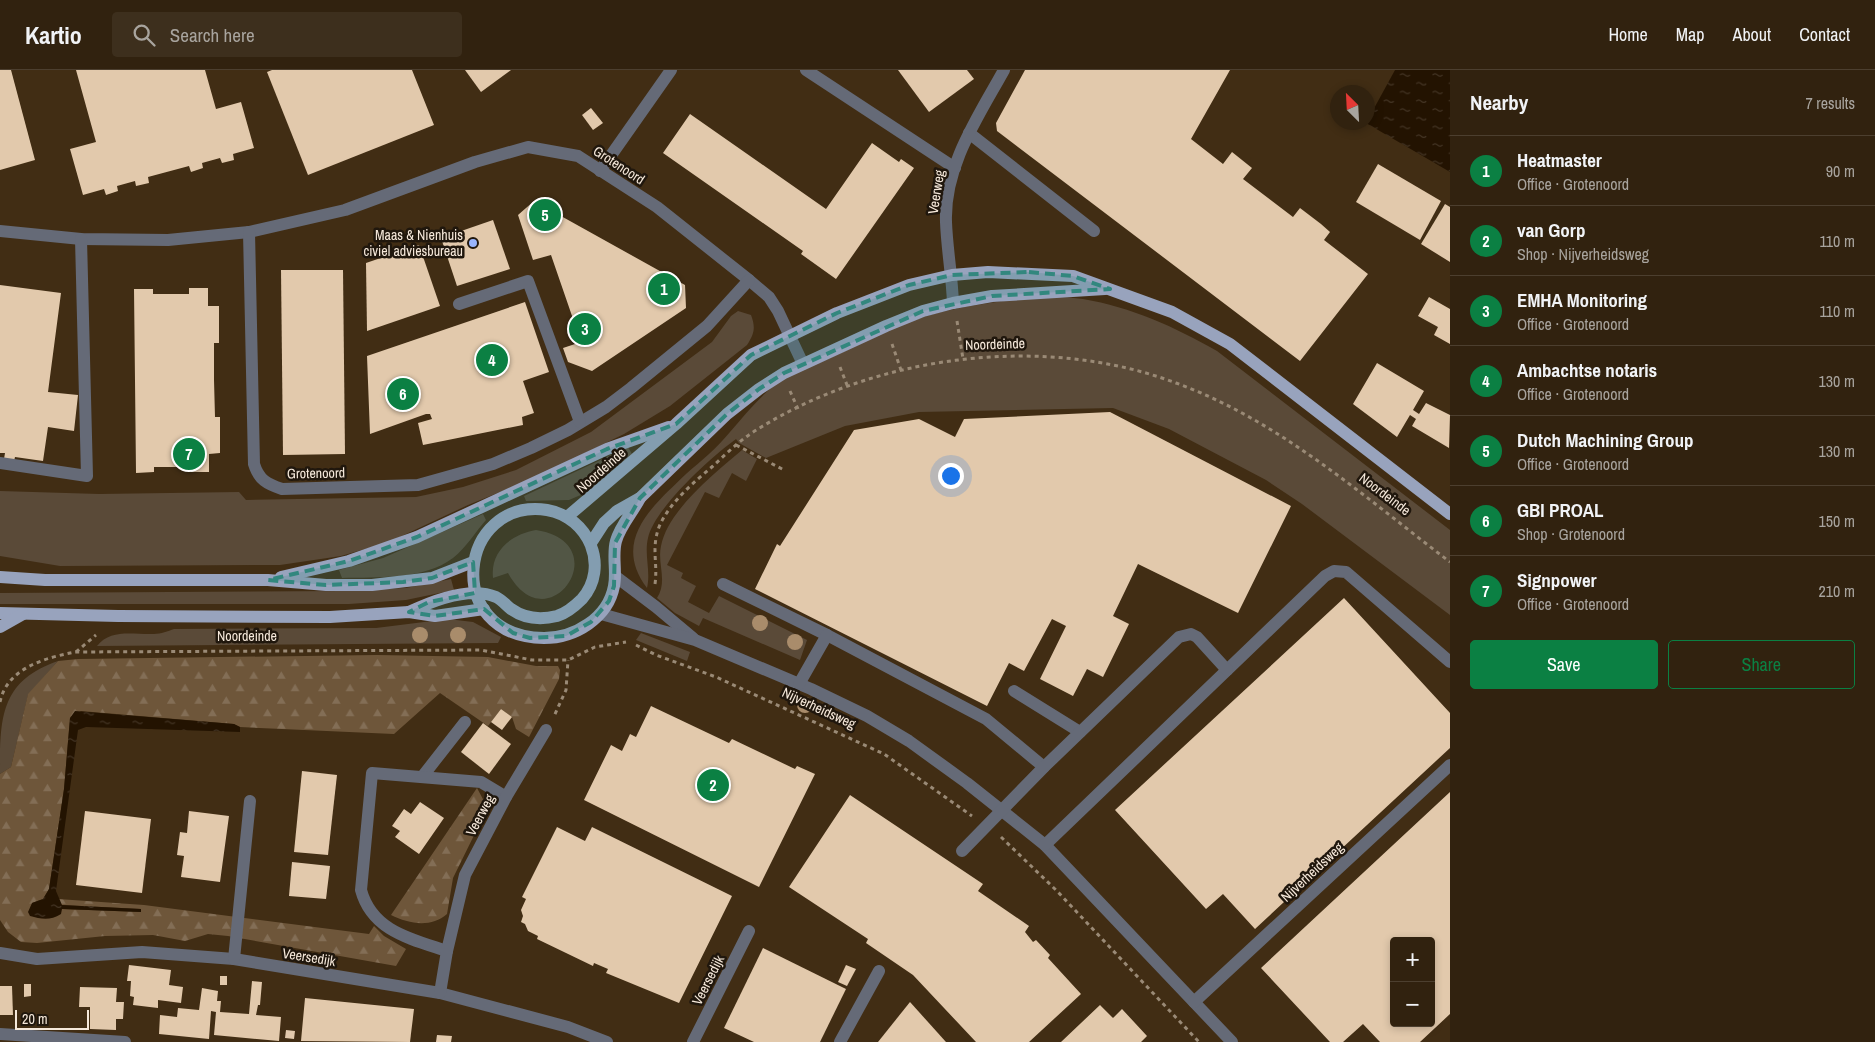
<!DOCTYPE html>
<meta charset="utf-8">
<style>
:root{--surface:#31220f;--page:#3d2f1d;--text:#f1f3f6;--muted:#a8a49e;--line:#4c3f2f;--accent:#0b8043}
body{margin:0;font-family:"Archivo Narrow",sans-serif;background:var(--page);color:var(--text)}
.controls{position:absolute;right:15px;bottom:15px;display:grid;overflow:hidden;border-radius:5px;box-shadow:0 2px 8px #0003}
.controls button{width:45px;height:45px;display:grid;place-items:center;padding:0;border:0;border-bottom:1px solid var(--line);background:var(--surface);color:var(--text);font:25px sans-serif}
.compass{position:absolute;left:1330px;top:15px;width:45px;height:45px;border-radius:50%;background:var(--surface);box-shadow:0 2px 8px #0003;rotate:336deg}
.scale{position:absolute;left:15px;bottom:12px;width:74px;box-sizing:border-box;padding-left:5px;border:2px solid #f6e9db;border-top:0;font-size:14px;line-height:18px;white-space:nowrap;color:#f6e9db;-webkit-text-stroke:4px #20170d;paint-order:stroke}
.you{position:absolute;left:950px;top:405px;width:18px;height:18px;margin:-12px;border:4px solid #fff;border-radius:50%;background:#1a73e8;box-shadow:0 0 0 8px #1a73e833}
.badge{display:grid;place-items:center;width:32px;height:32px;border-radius:50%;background:var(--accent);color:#fff;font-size:16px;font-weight:700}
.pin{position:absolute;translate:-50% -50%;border:2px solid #fff;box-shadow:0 1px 5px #0006}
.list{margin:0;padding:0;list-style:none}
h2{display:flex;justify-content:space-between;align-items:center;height:65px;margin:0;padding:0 20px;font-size:21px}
h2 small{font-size:16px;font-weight:400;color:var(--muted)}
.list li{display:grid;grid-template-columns:32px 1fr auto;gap:15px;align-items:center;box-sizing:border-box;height:70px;padding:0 20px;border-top:1px solid var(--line)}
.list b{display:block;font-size:19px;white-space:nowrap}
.list p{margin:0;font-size:16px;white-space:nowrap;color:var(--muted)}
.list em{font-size:16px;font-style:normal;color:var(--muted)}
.actions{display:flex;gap:10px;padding:15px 20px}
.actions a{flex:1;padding:11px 0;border:1px solid var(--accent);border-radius:5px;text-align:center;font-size:18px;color:var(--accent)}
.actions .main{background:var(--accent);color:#fff}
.icon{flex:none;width:28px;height:28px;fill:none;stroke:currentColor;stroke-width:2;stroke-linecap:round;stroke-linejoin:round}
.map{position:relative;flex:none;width:1450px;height:972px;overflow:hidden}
header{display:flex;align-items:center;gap:30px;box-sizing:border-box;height:70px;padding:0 25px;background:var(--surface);border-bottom:1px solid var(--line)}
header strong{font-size:24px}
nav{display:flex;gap:28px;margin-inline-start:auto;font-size:18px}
.search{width:350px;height:45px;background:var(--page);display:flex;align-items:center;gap:12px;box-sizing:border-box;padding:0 18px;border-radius:5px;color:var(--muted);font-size:19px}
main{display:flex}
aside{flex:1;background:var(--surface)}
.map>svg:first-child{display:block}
.green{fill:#5a4a38}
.forest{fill:url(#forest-firs)}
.water{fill:url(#water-ripples)}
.building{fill:#e2c9ac;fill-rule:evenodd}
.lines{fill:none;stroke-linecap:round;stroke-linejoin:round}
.path{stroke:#9a8a76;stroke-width:3;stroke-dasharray:4 4;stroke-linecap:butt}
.minor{stroke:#656a77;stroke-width:12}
.major{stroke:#98a3bd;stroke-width:12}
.tree{fill:#a98c6b}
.marked{fill:#32877e;fill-opacity:0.2;stroke:#32877e;stroke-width:4;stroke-dasharray:10 6;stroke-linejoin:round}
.poi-dot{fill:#99b5fd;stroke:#20170d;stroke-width:2}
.labels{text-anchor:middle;stroke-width:5;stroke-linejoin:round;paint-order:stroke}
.street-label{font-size:14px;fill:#f6e9db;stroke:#20170d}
.poi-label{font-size:14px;fill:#f6e9db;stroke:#20170d;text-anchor:end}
</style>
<header>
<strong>Kartio</strong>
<div class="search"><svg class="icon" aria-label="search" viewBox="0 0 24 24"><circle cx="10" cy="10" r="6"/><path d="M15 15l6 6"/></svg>Search here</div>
<nav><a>Home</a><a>Map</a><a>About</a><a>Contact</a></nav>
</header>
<main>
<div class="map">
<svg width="1450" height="972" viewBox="0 0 1450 972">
<defs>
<pattern id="forest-firs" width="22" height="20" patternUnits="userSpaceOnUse" patternTransform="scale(1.25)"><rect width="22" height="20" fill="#6e563a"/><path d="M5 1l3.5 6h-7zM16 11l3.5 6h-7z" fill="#836e56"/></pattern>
<pattern id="water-ripples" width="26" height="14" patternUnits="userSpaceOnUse" patternTransform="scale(1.25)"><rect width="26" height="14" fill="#231301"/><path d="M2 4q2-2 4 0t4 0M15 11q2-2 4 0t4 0" fill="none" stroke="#443525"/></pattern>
</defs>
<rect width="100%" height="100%" fill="#412d14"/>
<g class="green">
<path d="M1037,227C1052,227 1068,227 1083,229C1131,237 1175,257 1217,281L1450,460V545L1302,434L1266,410L1169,359L1113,338L919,342L845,356L766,388L739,373L736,369C711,387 654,439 648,468C644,485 651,501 647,518C611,470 653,436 686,404C701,391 717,378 730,362C742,348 756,331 771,318C785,305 810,297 828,289C857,276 887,259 918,249C957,236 996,232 1037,227Z"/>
<path d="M738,241L751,245C756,258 754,264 747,275L670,336L624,364L530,410L468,435L389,472L341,486L280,495L60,496L0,486V421L99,424L239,422L246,430L416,427L463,417L516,400L591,362L712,272L731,246Z"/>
<polygon points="628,377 632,384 594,419 583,424 569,430 526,431 524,426"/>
<path d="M742,380L757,389L746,411L732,403L719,428L705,422L667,495L683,503L681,508L696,516L688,532L709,543L719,526L807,570L800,590L703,548L699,556L675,543L657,528C668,511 657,494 661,476C668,440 715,403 742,380Z"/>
<path d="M483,444L486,450C475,462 467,477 453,488C424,510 377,507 342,508L339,500L383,488Z"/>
<path d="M536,460C619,473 548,576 508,503L493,508C490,481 512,464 536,460Z"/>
<polygon points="451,509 454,520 406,530 349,534 0,534 0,523 341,521 406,518"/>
<path d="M448,549L473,552L501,567L498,573L97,576C111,558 134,565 154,564C161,564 168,561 174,559L376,558Z"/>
<polygon points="641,563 690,582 687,591 636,570"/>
<path d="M58,591L28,625L11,697L0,704C0,648 0,611 58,591Z"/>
</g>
<g class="forest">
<polygon points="377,585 488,587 536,596 558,596 560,600 559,609 529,667 516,659 512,647 501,639 488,656 440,623 394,664 240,657 234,654 81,641 70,648 64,719 49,819 43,829 32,833 62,839 141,842 141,839 61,835 58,829 144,835 369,864 374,856 384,866 406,879 396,896 228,866 208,864 185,871 153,865 105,866 37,873 21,872 8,862 0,850 0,704 11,697 28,624 58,591 78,589"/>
<path d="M477,718L485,733L484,745L453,808L447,844C431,858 409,854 391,845Z"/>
</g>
<g class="water">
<polygon points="1395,0 1450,0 1450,102 1366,53"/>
<path d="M75,641L234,654L240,657V662L86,657L78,660L56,821L62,835L141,839V842L62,839L61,844C50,851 41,849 30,846L28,842L32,833L43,829L49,819L64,719L70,648Z"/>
</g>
<g class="building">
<polygon points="0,0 11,0 35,90 0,100"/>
<polygon points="76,0 205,0 216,39 241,32 254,78 233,84 234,90 222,93 220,88 202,93 203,98 191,102 189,96 148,107 149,113 136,116 135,111 117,116 118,121 106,125 104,119 83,125 70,79 96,72"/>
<polygon points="272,0 412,0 434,55 308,105 267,2"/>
<polygon points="465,0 511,0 481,22"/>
<polygon points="898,0 967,0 974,9 929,42"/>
<polygon points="1025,0 1230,0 1191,69 1223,94 1232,82 1252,98 1243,109 1293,147 1300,138 1321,154 1330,162 1324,170 1368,204 1300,291 997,61 996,53"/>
<polygon points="591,38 603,53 593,60 582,45"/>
<polygon points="690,44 826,139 872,73 899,92 901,89 914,98 836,209 801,184 803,181 663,83"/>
<polygon points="1378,94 1441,131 1420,170 1356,132"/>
<polygon points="534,131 685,215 686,238 592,301 568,292 563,278 581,272 551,185 533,190 518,145"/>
<polygon points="1445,134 1450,137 1450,192 1421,174"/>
<polygon points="493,150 510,199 457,216 441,168"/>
<polygon points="419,175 440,236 367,261 366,193"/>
<polygon points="281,200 343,200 345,384 283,385"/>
<polygon points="0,215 61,223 48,322 78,325 74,361 48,357 43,391 15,387 14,391 4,389 5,383 0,383"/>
<polygon points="189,218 208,218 208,236 219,236 219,273 214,273 214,310 215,347 220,347 220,383 209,384 209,402 191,402 191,397 154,397 154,402 136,403 134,219 153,219 153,224 189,224"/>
<polygon points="1429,227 1450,239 1450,274 1434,265 1438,257 1418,246"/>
<polygon points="525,232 549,302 523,311 534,343 522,347 523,355 423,375 418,353 432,349 430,344 426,344 370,364 367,286"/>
<polygon points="1377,293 1424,321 1413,340 1419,344 1426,333 1450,345 1449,378 1412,356 1416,349 1410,345 1397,367 1353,334"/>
<polygon points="1110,342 1291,436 1238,543 1138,494 1113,546 1129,554 1103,607 1087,599 1073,626 1040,609 1066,556 1052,549 1024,601 1009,593 987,636 755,519 777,474 780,476 854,360 919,349 955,367 964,349"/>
<polygon points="1344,528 1450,643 1450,678 1255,859 1223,824 1206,839 1115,740"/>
<polygon points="651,636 729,673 732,669 795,699 797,696 815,704 759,817 584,730 611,675 622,681 630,664 636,667"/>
<polygon points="501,639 512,647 502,660 491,652"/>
<polygon points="483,653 511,674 489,704 461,682"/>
<polygon points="302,701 337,705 328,785 294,782"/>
<path d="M1450,722V944L1420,972H1380L1363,954L1343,972H1330L1261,898ZM1394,871H1431V953H1394Z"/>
<polygon points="850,725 983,814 978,821 1029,856 1025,862 1033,872 1036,870 1050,885 1048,888 1081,924 1029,972 976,972 913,905 866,873 868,869 789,817"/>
<polygon points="420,732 444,748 419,784 395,767 400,761 392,756 404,739 411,744"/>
<polygon points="85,741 151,749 142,823 76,815"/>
<polygon points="189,741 229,746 220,812 181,807 184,786 177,785 180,762 187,763"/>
<polygon points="557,757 585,771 592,757 732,826 679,933 606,903 608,899 594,893 593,896 537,869 538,866 528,861 525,854 521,852 523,846 521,840 526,829 522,827"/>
<polygon points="292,792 330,796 326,829 289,826"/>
<polygon points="763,878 846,919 820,972 754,972 724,958"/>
<polygon points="129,895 171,900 169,915 183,917 181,933 158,930 158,938 133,935 134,927 130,926 131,911 127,911"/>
<polygon points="846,895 856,899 847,916 838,912"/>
<rect x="220" y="906" width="7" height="9"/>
<polygon points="252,911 262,912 260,935 258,935 256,945 281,947 279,971 214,965 216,942 211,941 209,969 159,964 160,945 177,947 178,938 199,940 202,918 218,921 217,931 221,931 220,942 249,944"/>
<polygon points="24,914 31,914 31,926 24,927"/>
<polygon points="0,916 12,916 13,945 0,945"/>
<polygon points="80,917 117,918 116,932 124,932 123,949 116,949 116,960 90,959 90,937 79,937"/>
<polygon points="305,928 414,939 410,972 301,971"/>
<polygon points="910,932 946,972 878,972"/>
<polygon points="1100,935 1113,948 1122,939 1147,966 1141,972 1061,972"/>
<polygon points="286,960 295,961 294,969 285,968"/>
<polygon points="437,965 452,966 451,972 436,972"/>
</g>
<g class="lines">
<g class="path">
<polyline points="957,251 963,289"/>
<polyline points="892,274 901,300"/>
<polyline points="840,297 847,315"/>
<polyline points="790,321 798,339"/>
<polyline points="736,375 784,400"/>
<path d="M655,514C658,493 651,479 659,457C669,433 694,412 713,396C727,383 741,369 758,359C877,285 1044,263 1176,313C1280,351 1363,426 1450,492"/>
<polyline points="636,575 656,585 716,607 884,684 972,746"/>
<polyline points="76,582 96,565"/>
<path d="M0,632C7,598 45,588 75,582L481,580L532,590H568L595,577L626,572"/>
<polyline points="555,644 566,620 568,590"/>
<polyline points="1001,767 1057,821 1199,972"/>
</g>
<g class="minor">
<polyline points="806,0 955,98"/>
<polyline points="969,63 1094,161"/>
<polyline points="600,101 671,0"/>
<polyline points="0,161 81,169 168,170 249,162 345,140 475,92 528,77 578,86 657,137 749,210 769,227 778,241 803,294"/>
<path d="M249,162L254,394C259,410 267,414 282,419L418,415L493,394L531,378L568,360L606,337L631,318L707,256L749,210"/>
<path d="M953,233C952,206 947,179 946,152C944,96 978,47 1004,0"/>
<polyline points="459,234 528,211 580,352"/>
<polyline points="0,393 87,406 81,169"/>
<polyline points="615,506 656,537 693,568"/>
<polyline points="723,514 827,565 986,649 1044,697"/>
<polyline points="601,544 695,570 811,619 867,646 909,671 967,713 1045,775 1232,972"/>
<polyline points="799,614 827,565"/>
<polyline points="1014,621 1080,662"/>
<polyline points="422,707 465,652"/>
<polyline points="1045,775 1325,506 1334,501 1346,502 1450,592"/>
<polyline points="962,781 1044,697 1179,567 1191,564 1197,567 1227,600"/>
<path d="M447,881C411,869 372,861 361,820L372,703L481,712L506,727"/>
<polyline points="0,883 37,889 142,882 234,889 440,923 568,957 607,972"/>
<polyline points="234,889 250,731"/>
<polyline points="440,923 447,881 465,805 506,727 546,660"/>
<polyline points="1194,932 1450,695"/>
<polyline points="0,964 125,972"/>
<polyline points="693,972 749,861"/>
<polyline points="840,972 879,901"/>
</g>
<g class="major">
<polyline points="567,447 676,354 751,285 837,243 909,215 952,205 988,202 1073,206 1172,242 1230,274 1450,444"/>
<polyline points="591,473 604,453 617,441 640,428 727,344 759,319 784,303 886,256 923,241 953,233 992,226 1105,219"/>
<polyline points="0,507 45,510 268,510 326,515 372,515 432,508 473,492"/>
<polyline points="281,507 349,491 417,467 607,379 669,357"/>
<path d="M409,542C432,531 470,516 496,527C502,530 506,535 511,539C525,549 541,550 557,546C567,543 575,536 582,529C610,497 589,447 547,440C458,427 441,567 544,568C575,568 608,548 614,516C617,502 612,485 616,471C620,456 633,442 640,428"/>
<polyline points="0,543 118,546 330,547 409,542 435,546 484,539"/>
<polyline points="0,557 23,544"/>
</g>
</g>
<g class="tree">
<circle cx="760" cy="553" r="8"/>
<circle cx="420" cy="565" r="8"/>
<circle cx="458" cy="565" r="8"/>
<circle cx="795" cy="572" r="8"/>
<circle cx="805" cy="635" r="8"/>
</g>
<path class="marked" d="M1029,202L1073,206L1110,219L992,226L923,241L784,303L759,319L727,344L640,428L615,473L614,516L609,531L591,552L566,566L530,568L513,563L484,539L435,546L409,542L429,532L475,523L473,492L432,508L403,512L326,515L268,510L349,491L417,467L607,379L676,354L751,285L837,243L909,215L952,205Z"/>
<circle class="poi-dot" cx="473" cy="173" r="5"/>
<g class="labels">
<g class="street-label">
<text transform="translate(619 95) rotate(33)" y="5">Grotenoord</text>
<text transform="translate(936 122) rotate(-81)" y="5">Veerweg</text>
<text transform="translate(995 274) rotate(-2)" y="5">Noordeinde</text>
<text transform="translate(601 400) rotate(-41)" y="5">Noordeinde</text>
<text transform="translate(316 403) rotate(-1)" y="5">Grotenoord</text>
<text transform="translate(1385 424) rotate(37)" y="5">Noordeinde</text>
<text x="247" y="571">Noordeinde</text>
<text transform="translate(819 638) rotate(25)" y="5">Nijverheidsweg</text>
<text transform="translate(480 745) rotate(-62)" y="5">Veerweg</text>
<text transform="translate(1312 802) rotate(-43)" y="5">Nijverheidsweg</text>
<text transform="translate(309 887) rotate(9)" y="5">Veersedijk</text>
<text transform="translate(708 910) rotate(-63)" y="5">Veersedijk</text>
</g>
<g class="poi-label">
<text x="463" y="170">Maas &amp; Nienhuis<tspan x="463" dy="16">civiel adviesbureau</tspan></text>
</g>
</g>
</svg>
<div class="controls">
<button>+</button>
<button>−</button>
</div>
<svg class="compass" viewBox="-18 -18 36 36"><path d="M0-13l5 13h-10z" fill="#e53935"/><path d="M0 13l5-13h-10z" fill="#a8a49e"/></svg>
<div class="scale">20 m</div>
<div class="you"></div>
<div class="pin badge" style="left:664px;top:219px">1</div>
<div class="pin badge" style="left:713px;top:715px">2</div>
<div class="pin badge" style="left:585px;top:259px">3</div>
<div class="pin badge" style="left:492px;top:290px">4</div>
<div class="pin badge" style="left:545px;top:145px">5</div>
<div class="pin badge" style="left:403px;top:324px">6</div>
<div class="pin badge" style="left:189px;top:384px">7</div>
</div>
<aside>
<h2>Nearby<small>7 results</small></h2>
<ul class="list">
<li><span class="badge">1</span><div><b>Heatmaster</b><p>Office · Grotenoord</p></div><em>90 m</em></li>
<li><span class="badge">2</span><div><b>van Gorp</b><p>Shop · Nijverheidsweg</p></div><em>110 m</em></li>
<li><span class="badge">3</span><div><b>EMHA Monitoring</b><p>Office · Grotenoord</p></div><em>110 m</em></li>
<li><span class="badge">4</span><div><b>Ambachtse notaris</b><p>Office · Grotenoord</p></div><em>130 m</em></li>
<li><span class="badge">5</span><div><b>Dutch Machining Group</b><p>Office · Grotenoord</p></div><em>130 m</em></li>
<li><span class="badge">6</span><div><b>GBI PROAL</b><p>Shop · Grotenoord</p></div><em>150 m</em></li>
<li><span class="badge">7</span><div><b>Signpower</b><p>Office · Grotenoord</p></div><em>210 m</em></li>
</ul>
<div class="actions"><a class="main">Save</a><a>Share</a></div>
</aside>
</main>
